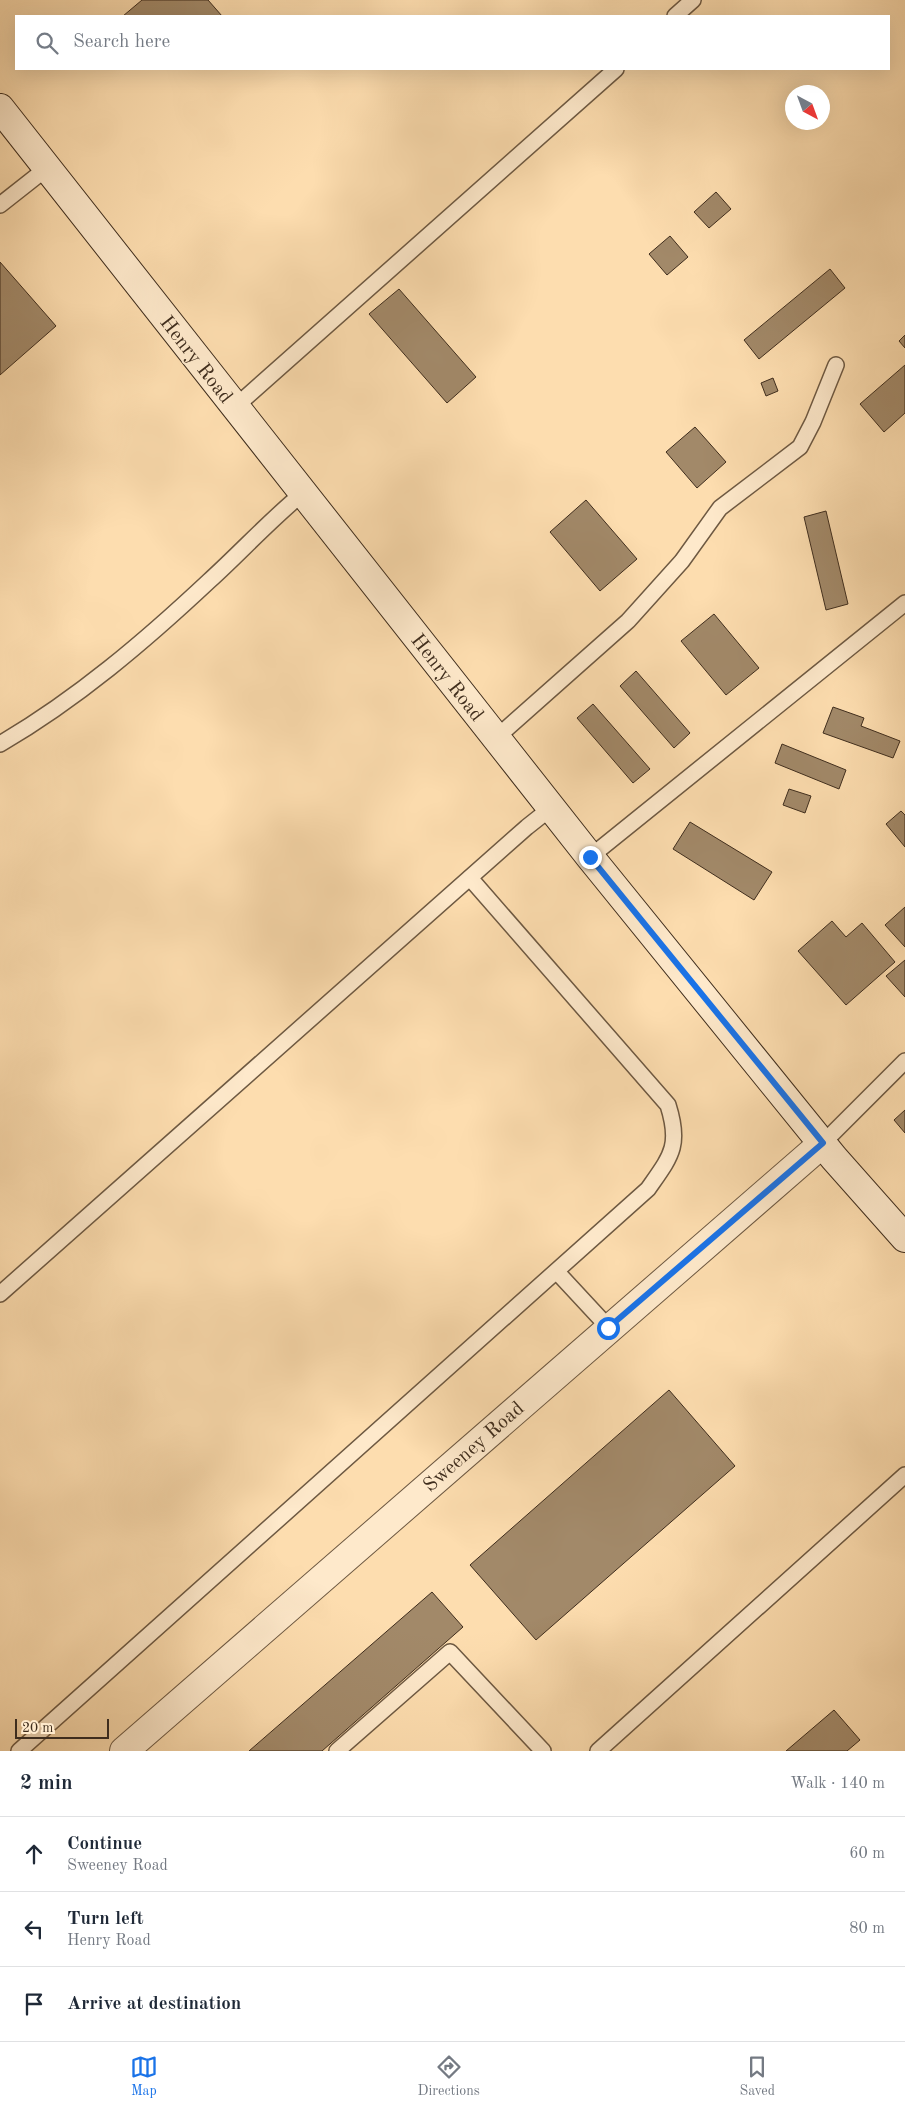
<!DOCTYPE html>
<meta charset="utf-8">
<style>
:root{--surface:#fff;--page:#f2f2f3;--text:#1f2937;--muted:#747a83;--line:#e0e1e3;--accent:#1a73e8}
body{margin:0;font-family:"Old Standard TT",serif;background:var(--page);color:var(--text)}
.compass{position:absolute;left:785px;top:85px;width:45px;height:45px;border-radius:50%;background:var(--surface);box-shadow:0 5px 20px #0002;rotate:139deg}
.scale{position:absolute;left:15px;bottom:12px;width:94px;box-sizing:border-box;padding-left:5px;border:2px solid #3f2d1d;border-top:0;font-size:14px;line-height:18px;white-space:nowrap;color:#3f2d1d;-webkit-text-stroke:4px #fee9cb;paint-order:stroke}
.stop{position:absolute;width:15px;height:15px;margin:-11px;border:4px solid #1a73e8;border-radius:50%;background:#fff}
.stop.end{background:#1a73e8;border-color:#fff;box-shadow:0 1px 5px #0008}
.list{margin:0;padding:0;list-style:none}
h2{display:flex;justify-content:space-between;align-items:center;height:65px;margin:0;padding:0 20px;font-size:21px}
h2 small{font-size:16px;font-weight:400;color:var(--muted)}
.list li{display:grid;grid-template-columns:32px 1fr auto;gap:15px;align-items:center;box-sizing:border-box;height:75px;padding:0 20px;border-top:1px solid var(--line)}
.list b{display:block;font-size:19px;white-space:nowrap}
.list p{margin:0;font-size:16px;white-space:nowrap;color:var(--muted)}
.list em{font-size:16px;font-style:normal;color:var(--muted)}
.icon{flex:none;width:28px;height:28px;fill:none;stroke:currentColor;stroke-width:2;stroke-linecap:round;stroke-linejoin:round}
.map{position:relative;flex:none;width:905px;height:1751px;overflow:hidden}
.search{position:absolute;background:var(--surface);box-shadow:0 5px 20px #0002;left:15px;right:15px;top:15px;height:55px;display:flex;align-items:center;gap:12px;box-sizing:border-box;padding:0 18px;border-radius:0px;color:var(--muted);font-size:19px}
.sheet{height:290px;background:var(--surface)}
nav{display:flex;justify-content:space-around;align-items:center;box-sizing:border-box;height:70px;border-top:1px solid var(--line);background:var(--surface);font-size:14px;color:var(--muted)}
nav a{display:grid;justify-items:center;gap:2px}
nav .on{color:var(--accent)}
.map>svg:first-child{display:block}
.building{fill:#a28969;stroke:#3f2d1d}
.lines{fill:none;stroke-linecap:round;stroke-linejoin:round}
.lane-casing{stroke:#6e5942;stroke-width:18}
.street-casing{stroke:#6e5942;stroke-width:30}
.secondary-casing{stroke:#3f2d1d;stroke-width:30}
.lane{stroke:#fee9cb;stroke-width:15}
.street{stroke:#fee9cb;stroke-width:28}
.secondary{stroke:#fee9cb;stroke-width:28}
.route{stroke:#1a73e8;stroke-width:6}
.labels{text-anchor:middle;stroke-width:4;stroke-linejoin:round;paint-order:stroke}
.street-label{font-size:20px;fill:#3f2d1d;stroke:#fee9cb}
</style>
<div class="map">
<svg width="905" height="1751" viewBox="0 0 905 1751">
<rect width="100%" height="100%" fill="#fdddaf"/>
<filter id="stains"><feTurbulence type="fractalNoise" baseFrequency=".004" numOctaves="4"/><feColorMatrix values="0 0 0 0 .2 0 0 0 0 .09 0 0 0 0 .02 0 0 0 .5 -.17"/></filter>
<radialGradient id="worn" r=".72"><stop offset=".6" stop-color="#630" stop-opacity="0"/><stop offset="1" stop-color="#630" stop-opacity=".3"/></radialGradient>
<g class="building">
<polygon points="142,0 208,0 222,16 123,16"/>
<polygon points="716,192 731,209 709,228 694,212"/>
<polygon points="670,236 688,257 667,275 649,254"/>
<polygon points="0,262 56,326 0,375"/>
<polygon points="830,269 845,288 759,359 744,340"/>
<polygon points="399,289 476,377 447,403 369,314"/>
<polygon points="905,335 905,348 899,341"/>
<polygon points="905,365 905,413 884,432 860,404"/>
<polygon points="773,378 778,391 766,396 761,383"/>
<polygon points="695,427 726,462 697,488 666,452"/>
<polygon points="586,500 637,559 600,591 550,532"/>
<polygon points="826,511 848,604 826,610 804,517"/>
<polygon points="714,614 759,668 726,695 681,641"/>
<polygon points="636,671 690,733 674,748 620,686"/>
<polygon points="593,704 650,769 633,783 577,718"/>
<polygon points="833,707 864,718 861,726 900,741 893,758 823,733"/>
<polygon points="782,744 846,770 839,789 775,763"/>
<polygon points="789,789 811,796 805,813 783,805"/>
<polygon points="901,811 905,815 905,847 886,824"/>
<polygon points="690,822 772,872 754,900 673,849"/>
<polygon points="905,907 905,947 885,925"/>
<polygon points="832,921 846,937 862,923 895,962 846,1005 798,951"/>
<polygon points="905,960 905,997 886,976"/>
<polygon points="905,1110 905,1133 894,1120"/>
<polygon points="669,1390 735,1466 536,1640 470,1565"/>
<polygon points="432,1592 463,1627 322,1751 249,1751"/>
<polygon points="834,1710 860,1740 847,1751 786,1751"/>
</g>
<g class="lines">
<defs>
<g id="lane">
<polyline points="675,16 693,0"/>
<polyline points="0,205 47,168"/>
<polyline points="235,407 616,69"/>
<polyline points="496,738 628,621 682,561 720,508 800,447 813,422 836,365"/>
<path d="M0,744C77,699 145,641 209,581C241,552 270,520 303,493"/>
<polyline points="590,857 905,603"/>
<polyline points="823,1143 905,1061"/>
<polyline points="557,1272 609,1328"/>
<polyline points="0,1294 527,827 551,808"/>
<path d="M19,1751L648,1189C671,1156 681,1146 668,1105L470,878"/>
<polyline points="337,1751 450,1652 543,1751"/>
<polyline points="598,1751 905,1475"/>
</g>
<polyline id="street" points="124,1751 823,1143"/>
<polyline id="secondary" points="0,108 590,857 834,1158 905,1238"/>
</defs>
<use href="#lane" class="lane-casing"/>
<use href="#street" class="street-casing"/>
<use href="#secondary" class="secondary-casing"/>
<use href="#lane" class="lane"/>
<use href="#street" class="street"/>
<use href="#secondary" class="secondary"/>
</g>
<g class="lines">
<polyline class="route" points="590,857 823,1143 608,1328"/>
</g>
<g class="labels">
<g class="street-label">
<text transform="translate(197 359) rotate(52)" y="7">Henry Road</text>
<text transform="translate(448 677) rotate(52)" y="7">Henry Road</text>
<text transform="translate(473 1446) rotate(-41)" y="7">Sweeney Road</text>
</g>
</g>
<rect width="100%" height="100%" filter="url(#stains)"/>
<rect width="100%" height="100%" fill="url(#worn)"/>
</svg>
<svg class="compass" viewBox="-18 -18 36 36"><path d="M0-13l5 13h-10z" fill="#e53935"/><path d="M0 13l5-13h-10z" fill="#747a83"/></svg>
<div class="scale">20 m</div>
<div class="stop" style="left:608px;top:1328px"></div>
<div class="stop end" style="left:590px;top:857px"></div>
<div class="search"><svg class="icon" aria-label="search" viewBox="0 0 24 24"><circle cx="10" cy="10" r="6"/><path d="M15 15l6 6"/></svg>Search here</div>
</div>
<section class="sheet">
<h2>2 min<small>Walk · 140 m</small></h2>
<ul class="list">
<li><svg class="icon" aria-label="ahead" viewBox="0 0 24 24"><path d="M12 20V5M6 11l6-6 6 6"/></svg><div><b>Continue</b><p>Sweeney Road</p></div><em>60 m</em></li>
<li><svg class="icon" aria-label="left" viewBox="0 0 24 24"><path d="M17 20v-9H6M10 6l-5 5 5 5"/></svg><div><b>Turn left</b><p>Henry Road</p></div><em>80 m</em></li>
<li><svg class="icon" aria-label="arrive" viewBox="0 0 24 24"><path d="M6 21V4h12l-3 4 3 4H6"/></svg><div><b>Arrive at destination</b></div></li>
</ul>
</section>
<nav>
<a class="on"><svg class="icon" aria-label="map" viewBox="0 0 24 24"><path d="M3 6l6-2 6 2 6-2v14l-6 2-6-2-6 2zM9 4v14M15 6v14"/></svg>Map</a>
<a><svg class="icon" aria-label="directions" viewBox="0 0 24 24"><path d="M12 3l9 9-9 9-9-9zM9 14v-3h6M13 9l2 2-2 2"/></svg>Directions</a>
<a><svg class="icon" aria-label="saved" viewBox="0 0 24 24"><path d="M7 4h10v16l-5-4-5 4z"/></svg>Saved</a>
</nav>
